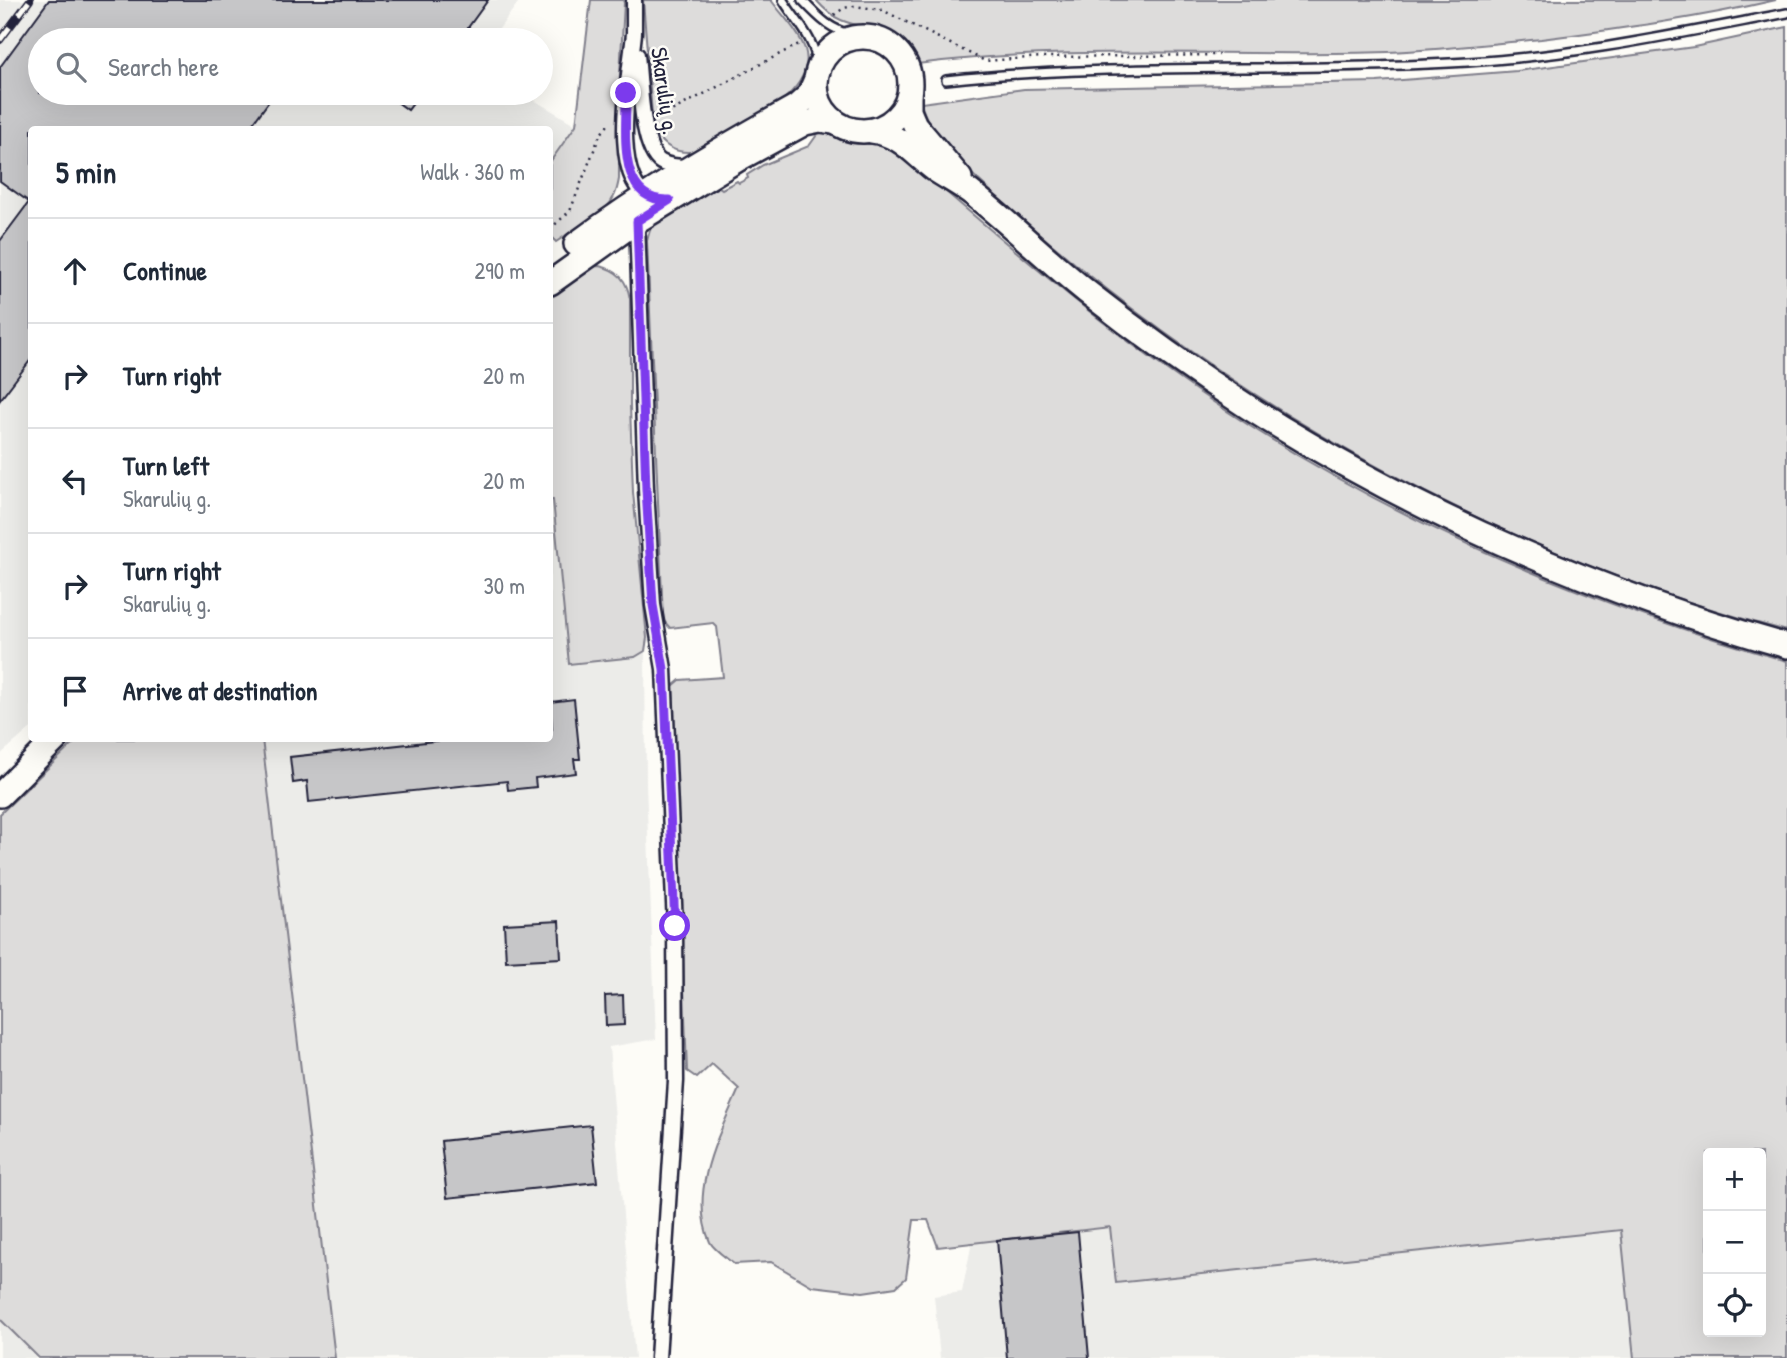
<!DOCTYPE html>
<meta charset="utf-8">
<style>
:root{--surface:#fff;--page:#f2f2f3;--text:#1f2937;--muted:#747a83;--line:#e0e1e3}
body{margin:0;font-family:"Patrick Hand",sans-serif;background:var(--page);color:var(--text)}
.controls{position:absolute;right:21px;bottom:21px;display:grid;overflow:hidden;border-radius:7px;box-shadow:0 7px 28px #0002}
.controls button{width:63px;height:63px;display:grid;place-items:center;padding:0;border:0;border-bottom:2px solid var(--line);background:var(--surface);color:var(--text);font:35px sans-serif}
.stop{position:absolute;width:21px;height:21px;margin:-16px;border:5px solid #7c3aed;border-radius:50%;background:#fff}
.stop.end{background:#7c3aed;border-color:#fff;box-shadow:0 2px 7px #0008}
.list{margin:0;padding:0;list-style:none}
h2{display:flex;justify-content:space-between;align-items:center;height:91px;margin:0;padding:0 28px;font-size:30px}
h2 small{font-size:23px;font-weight:400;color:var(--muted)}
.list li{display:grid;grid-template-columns:46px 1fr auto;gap:21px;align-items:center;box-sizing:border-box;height:105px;padding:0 28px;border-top:2px solid var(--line)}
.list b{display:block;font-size:26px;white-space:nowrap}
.list p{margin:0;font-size:23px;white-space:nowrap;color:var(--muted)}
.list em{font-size:23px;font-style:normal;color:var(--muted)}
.icon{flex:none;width:38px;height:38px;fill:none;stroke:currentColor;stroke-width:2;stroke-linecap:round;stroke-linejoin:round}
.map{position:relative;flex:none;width:1787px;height:1358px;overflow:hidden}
.search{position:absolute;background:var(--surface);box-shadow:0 7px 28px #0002;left:28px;top:28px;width:525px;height:77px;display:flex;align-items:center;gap:18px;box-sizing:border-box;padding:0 24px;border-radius:38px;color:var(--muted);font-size:26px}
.panel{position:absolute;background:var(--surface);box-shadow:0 7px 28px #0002;left:28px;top:126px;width:525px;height:616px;border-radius:7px}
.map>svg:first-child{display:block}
.built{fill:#ecece9}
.green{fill:#dddcdb;stroke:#807f8b;stroke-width:2;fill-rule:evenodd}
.building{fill:#c6c6c8;stroke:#22223b;stroke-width:2}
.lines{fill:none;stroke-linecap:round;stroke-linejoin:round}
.lane-casing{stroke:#22223b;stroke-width:12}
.street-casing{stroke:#22223b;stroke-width:19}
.primary-casing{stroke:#22223b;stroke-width:28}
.path{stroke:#22223b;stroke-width:2.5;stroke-dasharray:2 5;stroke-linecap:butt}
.lane{stroke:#fdfcf7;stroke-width:7}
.street{stroke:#fdfcf7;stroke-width:14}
.primary{stroke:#fdfcf7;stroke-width:23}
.rail-casing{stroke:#22223b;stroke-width:8}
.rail{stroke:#fdfcf7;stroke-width:5;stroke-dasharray:16;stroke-linecap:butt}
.route{stroke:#7c3aed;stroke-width:9}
.labels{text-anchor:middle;stroke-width:5;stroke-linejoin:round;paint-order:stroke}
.street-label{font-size:23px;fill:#22223b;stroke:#fdfcf7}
</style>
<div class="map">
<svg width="1787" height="1358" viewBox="0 0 1787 1358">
<rect width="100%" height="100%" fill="#fdfcf7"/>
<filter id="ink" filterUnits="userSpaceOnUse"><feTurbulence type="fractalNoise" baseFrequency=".0143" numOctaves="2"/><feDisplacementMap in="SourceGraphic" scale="14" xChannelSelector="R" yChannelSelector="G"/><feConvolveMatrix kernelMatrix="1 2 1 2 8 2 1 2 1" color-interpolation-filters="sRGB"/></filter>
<g filter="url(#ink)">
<g class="built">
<polygon points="0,0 520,0 491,40 40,40 40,93 522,93 576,125 550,162 550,130 32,130 31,728 0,755"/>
<polygon points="553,499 569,664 635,657 645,651 646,784 656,1039 609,1047 635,1358 335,1358 262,739 550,738 550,500"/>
<polygon points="1110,1227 1117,1283 1621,1230 1634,1358 940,1358 934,1296 962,1292 972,1242"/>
<polygon points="0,1319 39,1358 0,1358"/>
</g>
<g class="green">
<path d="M591,0H623L624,3L619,93V179C617,191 614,200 605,209L556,242L550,236V162L576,125Z"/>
<path d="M643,0H771C782,15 799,32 805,49C820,96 730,133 698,151C676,155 662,147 653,127Z"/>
<path d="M816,0H1776C1699,18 1620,29 1541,39C1490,44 1439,50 1388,52C1231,57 1074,44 917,64C897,20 876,35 841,20C831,16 823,8 816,0Z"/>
<path d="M1787,27V631C1505,556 1239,410 1020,217C989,189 930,143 921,103L1024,89L1377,82L1517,71L1694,47Z"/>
<path d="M819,132L876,142L902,154C991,230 1078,307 1173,374C1360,508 1567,598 1787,661V1358H1634L1621,1230L1116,1283L1110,1227L938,1247L928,1220H914L906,1278L896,1287L863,1292L812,1286L771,1262L734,1264C727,1258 714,1250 710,1242C688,1192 719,1135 739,1089L712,1064L697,1078L687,1071L673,686L680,680L723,677L717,627L713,623L670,628L663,620L647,241C649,233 651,225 657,219C665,210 705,195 719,187L722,189L737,181L739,183L748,178L747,175L763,165L809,146ZM1708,1153H1761V1332H1708Z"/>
<path d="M599,266C618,270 627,280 630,299V405L633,492L647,638L645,651L635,657L569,664L553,500H550V293L588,267Z"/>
<polygon points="78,739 262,739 335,1358 39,1358 0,1319 0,814"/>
</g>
<g class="building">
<polygon points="49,0 488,0 459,40 40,40 40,93 275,93 248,130 32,130 32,358 0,400 0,241 29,202 0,181 0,67"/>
<polygon points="385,93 421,93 408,110"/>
<polygon points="574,699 580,759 574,759 576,773 535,778 536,787 508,790 507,781 309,802 307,781 293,783 290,757 462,738 550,738 550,729 552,729 550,702"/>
<polygon points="559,921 561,958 506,961 504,924"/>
<polygon points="623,995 624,1025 606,1026 605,996"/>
<polygon points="591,1125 597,1182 447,1198 441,1141"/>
<polygon points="1078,1232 1089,1358 1007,1358 997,1240"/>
</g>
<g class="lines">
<defs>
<g id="lane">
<path d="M783,0C798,24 814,37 818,67"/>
<path d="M802,0C820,19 830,30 856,36"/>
<path d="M946,80C1119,62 1294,73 1468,62C1576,56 1682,33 1787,13"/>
</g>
<g id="street">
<path d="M634,0C634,11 634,22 634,33C631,70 607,181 652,199"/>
<path d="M637,55C640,79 641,150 661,162C669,167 679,167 688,167"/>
<polyline points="637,221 646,489 653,605 664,669 675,926 676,1081 658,1358"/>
</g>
<g id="primary">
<circle cx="863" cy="84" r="47"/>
<polyline points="909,96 909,111 915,125 960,178"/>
<path d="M872,131C901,135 912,152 934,169C947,178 962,185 974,195C1013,226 1048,261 1087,292C1139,333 1192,371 1248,407C1415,513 1596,592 1787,646"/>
<path d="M576,244C646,192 720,149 797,106L809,95L816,79"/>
<polyline points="550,283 637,221 737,160 805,123 820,120 834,122"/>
<polyline points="0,795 57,738"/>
</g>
</defs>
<use href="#lane" class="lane-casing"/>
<use href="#street" class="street-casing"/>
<use href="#primary" class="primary-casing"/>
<g class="path">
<polyline points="834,15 844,8 854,6 882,10 985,61 1042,57 1219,55"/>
<polyline points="660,117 799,44"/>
<polyline points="550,229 570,211 600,135 608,125"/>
</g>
<use href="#lane" class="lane"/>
<use href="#street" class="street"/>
<use href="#primary" class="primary"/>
<defs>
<polyline id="rail" points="0,40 30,0"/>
</defs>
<use href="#rail" class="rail-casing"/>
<use href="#rail" class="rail"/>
</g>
</g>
<g class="lines" filter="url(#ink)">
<path class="route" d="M626,93C627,130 615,203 670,200L637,221L646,489L653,605L664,669L675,926"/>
</g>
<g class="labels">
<g class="street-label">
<text transform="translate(665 91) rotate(82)" y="8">Skarulių g.</text>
</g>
</g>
</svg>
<div class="controls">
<button>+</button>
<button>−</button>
<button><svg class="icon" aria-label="locate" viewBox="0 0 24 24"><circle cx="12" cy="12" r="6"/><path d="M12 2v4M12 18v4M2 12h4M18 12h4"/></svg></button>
</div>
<div class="stop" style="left:675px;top:926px"></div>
<div class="stop end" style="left:626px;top:93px"></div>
<div class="search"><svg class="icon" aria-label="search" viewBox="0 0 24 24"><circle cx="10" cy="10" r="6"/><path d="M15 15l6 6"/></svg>Search here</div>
<section class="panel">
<h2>5 min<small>Walk · 360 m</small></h2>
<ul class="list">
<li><svg class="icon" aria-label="ahead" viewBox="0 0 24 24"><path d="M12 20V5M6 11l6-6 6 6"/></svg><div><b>Continue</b></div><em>290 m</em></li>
<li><svg class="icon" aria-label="right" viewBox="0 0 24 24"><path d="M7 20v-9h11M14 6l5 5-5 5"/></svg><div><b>Turn right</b></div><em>20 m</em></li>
<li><svg class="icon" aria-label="left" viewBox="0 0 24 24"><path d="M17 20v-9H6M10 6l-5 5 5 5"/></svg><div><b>Turn left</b><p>Skarulių g.</p></div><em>20 m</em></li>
<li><svg class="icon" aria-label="right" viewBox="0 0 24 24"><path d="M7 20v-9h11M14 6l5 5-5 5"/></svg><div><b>Turn right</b><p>Skarulių g.</p></div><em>30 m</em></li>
<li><svg class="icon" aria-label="arrive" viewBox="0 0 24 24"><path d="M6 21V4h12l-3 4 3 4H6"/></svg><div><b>Arrive at destination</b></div></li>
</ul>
</section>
</div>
